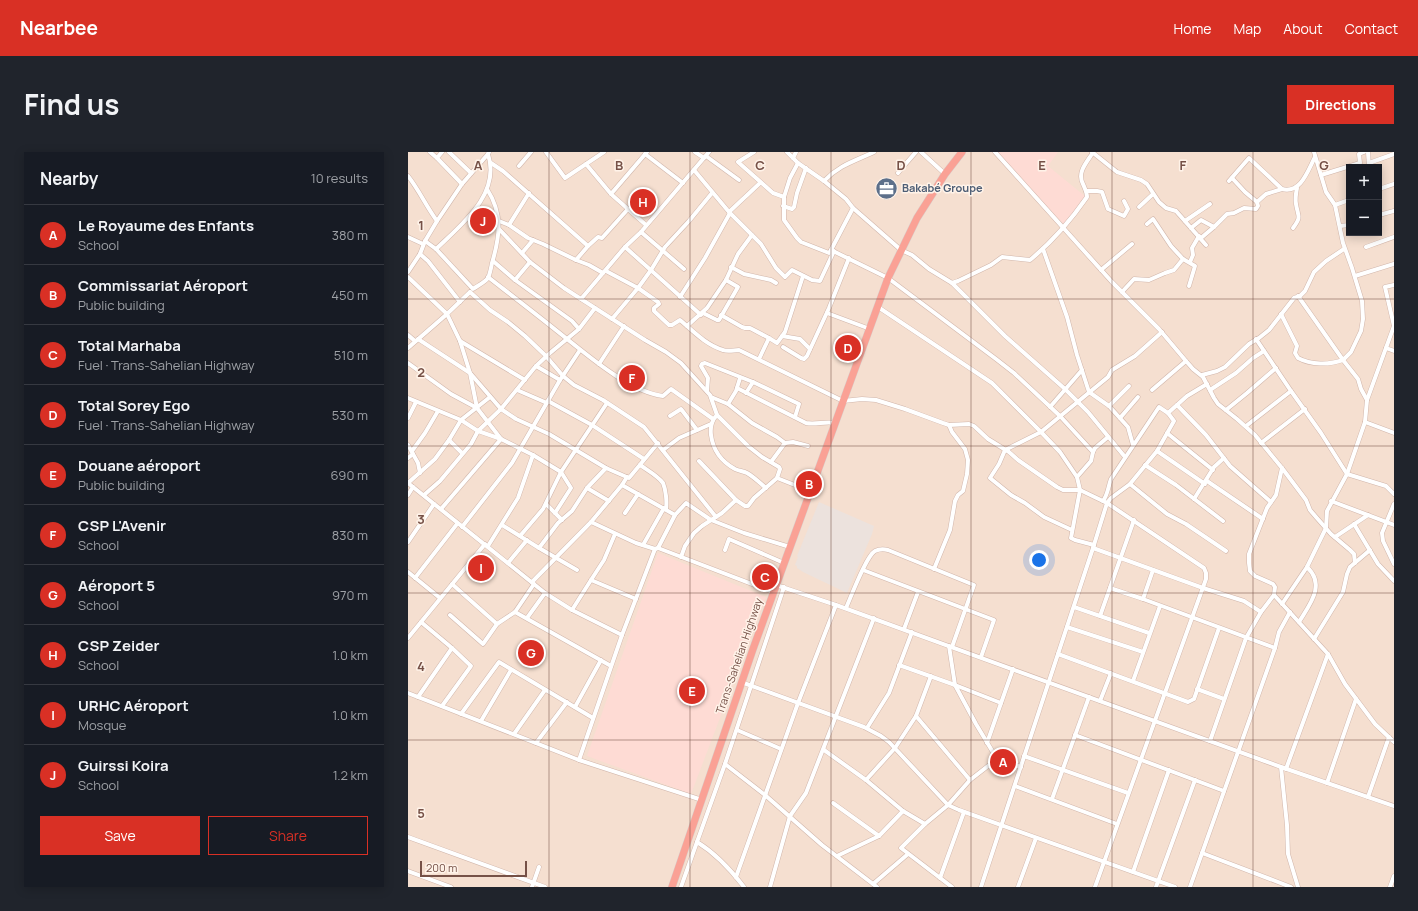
<!DOCTYPE html>
<meta charset="utf-8">
<style>
:root{--surface:#171b24;--page:#20242c;--text:#f1f3f6;--muted:#9ea1a6;--line:#363941;--accent:#d93025}
body{margin:0;font-family:Manrope,sans-serif;background:var(--page);color:var(--text)}
.controls{position:absolute;right:12px;top:12px;display:grid;overflow:hidden;border-radius:0px;box-shadow:0 2px 10px #0003}
.controls button{width:36px;height:36px;display:grid;place-items:center;padding:0;border:0;border-bottom:1px solid var(--line);background:var(--surface);color:var(--text);font:20px sans-serif}
.scale{position:absolute;left:12px;bottom:10px;width:107px;box-sizing:border-box;padding-left:4px;border:2px solid #765147;border-top:0;font-size:11px;line-height:14px;white-space:nowrap;color:#765147;-webkit-text-stroke:3px #fff3e9;paint-order:stroke}
.you{position:absolute;left:631px;top:408px;width:14px;height:14px;margin:-10px;border:3px solid #fff;border-radius:50%;background:#1a73e8;box-shadow:0 0 0 6px #1a73e833}
.badge{display:grid;place-items:center;width:26px;height:26px;border-radius:50%;background:var(--accent);color:#fff;font-size:13px;font-weight:700}
.pin{position:absolute;translate:-50% -50%;border:2px solid #fff;box-shadow:0 1px 4px #0006}
.list{margin:0;padding:0;list-style:none}
h2{display:flex;justify-content:space-between;align-items:center;height:52px;margin:0;padding:0 16px;font-size:17px}
h2 small{font-size:13px;font-weight:400;color:var(--muted)}
.list li{display:grid;grid-template-columns:26px 1fr auto;gap:12px;align-items:center;box-sizing:border-box;height:60px;padding:0 16px;border-top:1px solid var(--line)}
.list b{display:block;font-size:15px;white-space:nowrap}
.list p{margin:0;font-size:13px;white-space:nowrap;color:var(--muted)}
.list em{font-size:13px;font-style:normal;color:var(--muted)}
.actions{display:flex;gap:8px;padding:12px 16px}
.actions a{flex:1;padding:9px 0;border:1px solid var(--accent);border-radius:0px;text-align:center;font-size:14px;color:var(--accent)}
.actions .main{background:var(--accent);color:#fff}
.map{position:relative;flex:none;width:986px;height:735px;overflow:hidden;border-radius:0px}
header{display:flex;align-items:center;gap:24px;box-sizing:border-box;height:56px;padding:0 20px;background:var(--accent);color:#fff}
header strong{font-size:19px}
nav{display:flex;gap:22px;margin-inline-start:auto;font-size:14px}
.intro{display:flex;align-items:center;justify-content:space-between;box-sizing:border-box;height:96px;padding:0 24px}
h1{margin:0;font-size:28px}
.button{padding:10px 18px;border-radius:0px;background:var(--accent);color:#fff;font-size:14px;font-weight:700}
main{display:flex;gap:24px;padding:0 24px}
aside{flex:1;background:var(--surface);border-radius:0px;box-shadow:0 2px 10px #0003}
.map>svg:first-child{display:block}
.residential{fill:#f5dfd0;fill-rule:evenodd}
.commercial{fill:#fedbd4}
.industrial{fill:#ece2dd}
.lines{fill:none;stroke-linecap:round;stroke-linejoin:round}
.street-casing{stroke:#d1b6ab;stroke-width:5}
.highway-casing{stroke:#d9cecb;stroke-width:8}
.street{stroke:#fff;stroke-width:4}
.highway{stroke:#faa195;stroke-width:7}
.grid{fill:none;stroke:#765147;stroke-width:1;stroke-opacity:0.55}
.labels{text-anchor:middle;stroke-width:3;stroke-linejoin:round;paint-order:stroke}
.service-label{font-size:11px;font-weight:bold;fill:#4e5e75;stroke:#fff3e9;text-anchor:start}
.street-label{font-size:11px;fill:#765147;stroke:#fff3e9}
.grid-label{font-size:13px;text-anchor:middle;font-weight:bold;fill:#765147;stroke:#fff3e9;stroke-width:3;stroke-linejoin:round;paint-order:stroke}
</style>
<header>
<strong>Nearbee</strong>
<nav><a>Home</a><a>Map</a><a>About</a><a>Contact</a></nav>
</header>
<div class="intro"><h1>Find us</h1><a class="button">Directions</a></div>
<main>
<aside>
<h2>Nearby<small>10 results</small></h2>
<ul class="list">
<li><span class="badge">A</span><div><b>Le Royaume des Enfants</b><p>School</p></div><em>380 m</em></li>
<li><span class="badge">B</span><div><b>Commissariat Aéroport</b><p>Public building</p></div><em>450 m</em></li>
<li><span class="badge">C</span><div><b>Total Marhaba</b><p>Fuel · Trans-Sahelian Highway</p></div><em>510 m</em></li>
<li><span class="badge">D</span><div><b>Total Sorey Ego</b><p>Fuel · Trans-Sahelian Highway</p></div><em>530 m</em></li>
<li><span class="badge">E</span><div><b>Douane aéroport</b><p>Public building</p></div><em>690 m</em></li>
<li><span class="badge">F</span><div><b>CSP L'Avenir</b><p>School</p></div><em>830 m</em></li>
<li><span class="badge">G</span><div><b>Aéroport 5</b><p>School</p></div><em>970 m</em></li>
<li><span class="badge">H</span><div><b>CSP Zeider</b><p>School</p></div><em>1.0 km</em></li>
<li><span class="badge">I</span><div><b>URHC Aéroport</b><p>Mosque</p></div><em>1.0 km</em></li>
<li><span class="badge">J</span><div><b>Guirssi Koira</b><p>School</p></div><em>1.2 km</em></li>
</ul>
<div class="actions"><a class="main">Save</a><a>Share</a></div>
</aside>
<div class="map">
<svg width="986" height="735" viewBox="0 0 986 735">
<rect width="100%" height="100%" fill="#fdeee1"/>
<path class="residential" d="M0,0H986V735H0ZM941,15H971V81H941Z"/>
<g class="commercial">
<polygon points="588,0 650,0 640,14 678,45 656,73"/>
<polygon points="250,401 358,445 283,642 179,604"/>
</g>
<polygon class="industrial" points="411,350 466,374 464,382 439,441 395,420 389,416 389,414 387,413 390,405 389,404"/>
<g class="lines">
<defs>
<g id="street">
<polyline points="22,0 29,6"/>
<polyline points="34,0 29,6 54,32"/>
<polyline points="41,0 63,21"/>
<polyline points="138,0 157,26 196,0"/>
<polyline points="287,0 296,6"/>
<polyline points="346,0 330,10 365,41 376,45"/>
<path d="M379,0L390,11L416,29L438,47L445,56L493,98L504,103L521,117L544,131L550,129L583,113L594,105L622,108C644,90 663,68 679,45C679,40 677,37 675,32C669,21 678,11 684,2"/>
<polyline points="513,0 537,22"/>
<polyline points="587,0 704,130 751,177 778,209 785,217 795,225 806,246 810,252 829,267 847,283 874,316 898,348 902,358 908,365 923,382 942,398 946,402 947,411"/>
<polyline points="684,0 709,20 733,28 739,32 751,50 758,56 768,59 798,93"/>
<polyline points="960,0 961,15"/>
<polyline points="237,2 275,31"/>
<polyline points="298,4 331,28"/>
<polyline points="385,6 388,0"/>
<polyline points="83,11 95,19 180,94 168,108"/>
<polyline points="390,11 382,26 376,45 376,68 389,86 393,90 421,101 423,98 480,126 588,207 606,221 652,264 685,300"/>
<polyline points="961,11 986,2"/>
<polyline points="178,12 203,42"/>
<polyline points="111,14 123,0"/>
<polyline points="286,18 321,60 353,92 368,116 377,125 384,118 404,128 412,129 426,99"/>
<polyline points="490,21 494,16 508,0"/>
<polyline points="913,23 952,11 951,2 956,0"/>
<path d="M0,24C11,38 18,54 29,69"/>
<polyline points="824,26 837,40 849,50 858,42 874,37"/>
<path d="M416,29C431,13 447,9 466,0"/>
<path d="M821,29L841,6L874,37C893,42 900,18 907,5"/>
<polyline points="971,37 986,32"/>
<polyline points="678,39 689,39 694,40 700,57 716,64 720,57 716,49"/>
<polyline points="927,53 941,48"/>
<polyline points="375,54 384,57 386,55 389,41 398,16"/>
<polyline points="731,55 745,42"/>
<polyline points="321,60 352,31"/>
<polyline points="971,63 986,59"/>
<polyline points="91,69 101,73 120,86 135,92 168,108 181,113 195,121"/>
<polyline points="777,69 802,52"/>
<polyline points="101,73 121,41"/>
<polyline points="238,73 203,42 239,0"/>
<polyline points="932,74 941,73"/>
<polyline points="783,76 793,68 806,75 819,62 826,61 836,56 848,57 850,54 849,50"/>
<path d="M885,76C894,64 890,65 888,52C887,47 888,41 889,36"/>
<polyline points="91,77 122,110 156,136 173,147 217,95 233,80 301,0"/>
<polyline points="233,80 276,117"/>
<polyline points="0,85 15,92"/>
<polyline points="793,86 806,75"/>
<path d="M17,89L28,97L65,137C69,134 76,131 80,126C82,122 83,116 84,111C92,84 95,62 79,37"/>
<polyline points="180,94 190,85 194,86 220,57"/>
<polyline points="217,95 293,163"/>
<polyline points="958,95 986,85"/>
<path d="M28,97C54,72 93,42 80,2L81,0"/>
<polyline points="635,97 659,165 669,203 681,240 701,254 720,275 725,293"/>
<polyline points="423,98 445,56"/>
<polyline points="114,101 125,88"/>
<polyline points="12,102 20,109 52,150"/>
<polyline points="775,107 787,114 781,134"/>
<polyline points="85,109 107,128"/>
<polyline points="782,110 785,103 784,96 791,84"/>
<polyline points="323,115 336,122 363,128 368,131"/>
<polyline points="693,118 724,92"/>
<path d="M198,119L230,136L250,150L251,152L246,156V159L261,173H264L272,168C285,179 298,193 315,198C320,200 326,198 331,198L435,249L454,247L468,248L497,257L535,271L541,273L561,272L566,274L580,287L601,300L610,308L649,335L655,338H672L699,351L796,416L798,421V427L687,735"/>
<polyline points="0,120 12,102 17,89 29,69 54,32 80,2"/>
<polyline points="947,124 986,112"/>
<polyline points="0,125 39,162 62,140"/>
<path d="M80,125C107,146 133,166 159,187C184,207 223,240 255,244L263,237L305,267"/>
<polyline points="544,131 597,184 657,237 680,260 717,305"/>
<polyline points="62,140 82,158 100,170 117,184 138,204 155,224 166,233 195,248 236,275 308,365"/>
<polyline points="714,140 726,127 741,128 757,121 766,118 775,107 763,94 745,67 739,72"/>
<polyline points="272,145 297,106 322,61"/>
<polyline points="173,147 237,188 258,200 273,211 302,243 309,263"/>
<polyline points="470,155 584,231 633,280 652,300 669,325"/>
<polyline points="295,161 309,168 311,168 330,135 318,128"/>
<polyline points="419,161 462,177"/>
<path d="M873,162L889,194L887,201L890,206C903,213 921,213 935,208L890,144"/>
<polyline points="313,163 334,175 337,176 342,176 361,186"/>
<polyline points="204,167 230,136 243,118 257,95 281,69 304,41"/>
<polyline points="279,174 299,156 318,128 330,102 344,83"/>
<polyline points="986,174 977,135 986,133"/>
<polyline points="171,177 187,156"/>
<polyline points="0,183 7,189"/>
<polyline points="374,184 392,187 402,197"/>
<polyline points="10,187 62,221 69,256 93,287"/>
<polyline points="848,187 883,239 913,281 939,322 978,334 986,342"/>
<polyline points="52,189 117,228"/>
<polyline points="375,195 393,206 396,207 399,204 421,156 441,106"/>
<polyline points="0,196 39,162 52,189 62,221 93,257 108,267 141,282 198,316 221,326 250,291"/>
<polyline points="978,196 986,199"/>
<polyline points="351,207 361,186 369,191 377,180 395,124"/>
<polyline points="0,211 43,242 69,256"/>
<polyline points="191,212 216,174"/>
<polyline points="128,214 152,228"/>
<polyline points="794,223 809,219 817,215 841,192 851,186 861,178 886,146 892,144 897,139 906,120 918,109 936,97"/>
<path d="M329,236L398,271C408,273 417,269 427,271"/>
<polyline points="109,238 139,251"/>
<polyline points="744,238 778,209"/>
<polyline points="802,238 828,221 845,206 856,199"/>
<polyline points="299,239 300,226 293,214 294,212 297,211 345,230 391,252 387,265"/>
<polyline points="338,241 345,230"/>
<polyline points="82,245 53,268 41,288 27,307 0,331 137,441 164,458 214,483"/>
<polyline points="303,245 320,252 328,239 332,226"/>
<polyline points="0,246 53,268 70,279 93,287 125,303 153,320 163,336 147,361"/>
<polyline points="959,248 986,174"/>
<polyline points="140,249 184,273 236,307"/>
<polyline points="320,252 344,271 369,285 377,291 363,310"/>
<polyline points="769,253 798,283 822,314 863,350"/>
<polyline points="701,254 721,234"/>
<polyline points="642,255 674,218"/>
<polyline points="818,258 839,241 868,216"/>
<polyline points="262,264 273,257 289,278"/>
<polyline points="0,266 8,250"/>
<polyline points="712,266 730,245"/>
<polyline points="957,270 986,281"/>
<polyline points="838,274 883,239"/>
<polyline points="759,281 805,318"/>
<polyline points="41,288 54,301"/>
<polyline points="377,291 385,290 400,294"/>
<polyline points="853,291 897,257"/>
<polyline points="0,293 10,311 12,321"/>
<polyline points="255,298 271,286 303,272"/>
<polyline points="4,299 17,281 30,259"/>
<polyline points="749,299 797,332"/>
<polyline points="0,306 5,302"/>
<path d="M232,313C239,318 250,324 255,331C258,338 259,350 258,357"/>
<polyline points="737,313 768,333 815,369"/>
<polyline points="219,325 214,333 267,363 250,396"/>
<polyline points="799,329 855,367"/>
<polyline points="722,332 759,362 778,372 818,399"/>
<polyline points="179,336 201,349"/>
<path d="M358,336C352,331 346,325 339,321C335,319 331,319 327,317C314,310 305,298 303,283C302,275 303,269 309,263L340,294L354,305L371,315L372,317L369,326"/>
<polyline points="0,343 5,335"/>
<polyline points="16,343 32,329 63,292 70,279 93,257 128,214 142,201 171,177 164,169 107,128 122,110"/>
<polyline points="786,347 806,315 816,306"/>
<polyline points="328,348 337,354 340,354 346,346 369,326 402,339"/>
<path d="M695,349C700,342 700,335 703,327L751,255L760,261"/>
<polyline points="923,349 986,373"/>
<polyline points="138,352 154,368"/>
<polyline points="986,352 974,381 975,389 986,412"/>
<polyline points="33,357 93,287"/>
<polyline points="217,361 230,342"/>
<polyline points="267,363 278,351 303,368 336,381 382,395"/>
<polyline points="183,370 228,391 247,397 250,396 365,440"/>
<polyline points="946,372 970,412 986,429"/>
<polyline points="94,373 131,396 169,418"/>
<polyline points="54,375 104,311 152,228 172,198"/>
<polyline points="664,378 636,365 617,351 603,343 582,326 591,312 597,298 633,280 700,225 704,218 727,204 754,180"/>
<polyline points="112,384 135,357 153,320 199,251"/>
<polyline points="927,385 960,363"/>
<polyline points="0,390 26,352"/>
<polyline points="235,393 256,356"/>
<polyline points="686,393 667,388 663,386 672,338 669,325 683,309 685,300 687,296 700,285"/>
<polyline points="80,394 110,346 125,303"/>
<polyline points="131,396 150,371 164,359 179,336 198,316"/>
<polyline points="685,396 795,436 836,449 853,460"/>
<polyline points="247,397 214,483 171,608 294,648"/>
<polyline points="317,398 321,387 376,411"/>
<polyline points="273,405 277,394 286,381 294,374 314,361 328,348 291,309"/>
<polyline points="100,411 119,388"/>
<polyline points="526,417 542,378 547,349 550,343 555,339 559,322 560,308 557,297 544,280 541,273"/>
<polyline points="455,418 586,468 573,505"/>
<polyline points="0,420 32,446"/>
<polyline points="7,426 49,372"/>
<polyline points="183,428 196,408 207,382"/>
<polyline points="124,430 183,370 214,333"/>
<polyline points="44,432 89,472"/>
<polyline points="126,432 107,460 203,514"/>
<polyline points="368,433 428,453 873,615 986,654"/>
<polyline points="702,436 735,447 867,496"/>
<polyline points="866,443 920,502 937,532 967,572 986,590"/>
<polyline points="735,447 745,418"/>
<polyline points="874,452 899,415 918,376 919,359 939,322 957,270 959,248 953,237 950,227 935,208 943,200 953,179 955,167 954,149 944,116 935,91 927,53 918,40 906,0"/>
<polyline points="666,455 741,481"/>
<path d="M438,456C443,445 458,404 467,399C471,397 476,397 480,398L566,433L544,495"/>
<polyline points="164,458 183,428 228,447"/>
<polyline points="42,463 75,492 89,472 107,460"/>
<polyline points="692,464 726,368"/>
<polyline points="119,466 137,441"/>
<polyline points="13,470 44,496 63,514 34,554"/>
<path d="M891,470C902,452 918,433 899,415"/>
<polyline points="659,475 735,500"/>
<polyline points="496,477 510,440"/>
<polyline points="0,486 77,392"/>
<polyline points="906,487 935,440 939,422 942,415 962,398"/>
<polyline points="541,494 547,533 568,572 589,607 613,615"/>
<polyline points="650,502 780,550 786,547 811,476"/>
<polyline points="491,513 547,533 593,551"/>
<polyline points="725,529 752,454"/>
<polyline points="333,530 456,575 473,584 481,590 540,653 551,658 767,735"/>
<polyline points="789,537 816,547"/>
<polyline points="0,541 171,608"/>
<polyline points="10,545 44,496"/>
<polyline points="692,549 703,521"/>
<polyline points="167,555 193,508"/>
<polyline points="53,562 91,510 185,566"/>
<polyline points="508,564 562,628"/>
<polyline points="73,569 103,518"/>
<polyline points="459,576 481,541 504,480"/>
<polyline points="329,578 373,597"/>
<polyline points="106,582 137,538"/>
<polyline points="667,583 816,639"/>
<polyline points="802,589 838,486 853,460 866,443 867,435 865,432 847,424 842,419 841,411 841,402 859,356 868,343 874,316"/>
<polyline points="128,591 159,550"/>
<polyline points="579,591 605,517"/>
<polyline points="416,598 458,628 495,659 517,672"/>
<polyline points="616,604 720,641"/>
<polyline points="317,612 376,435"/>
<polyline points="873,615 879,673 880,702 890,735"/>
<polyline points="878,617 920,502"/>
<polyline points="458,628 487,596 508,564 523,524"/>
<polyline points="919,631 948,547"/>
<polyline points="607,634 709,672"/>
<polyline points="960,645 981,585"/>
<polyline points="644,647 681,545"/>
<polyline points="425,651 471,684"/>
<polyline points="0,685 137,735"/>
<polyline points="794,701 883,735"/>
<polyline points="429,704 471,684 495,659"/>
<polyline points="0,719 43,735"/>
<polyline points="725,720 761,618"/>
<polyline points="328,725 390,551 428,453"/>
<polyline points="532,726 556,660"/>
<polyline points="465,732 500,702"/>
<polyline points="124,735 131,715"/>
<polyline points="273,735 289,690"/>
<path d="M336,735C323,718 307,701 289,690L317,612L357,643L414,693L469,735"/>
<polyline points="362,735 382,664 398,641 466,466"/>
<polyline points="544,735 493,696 517,672 540,653 562,628 589,607"/>
<polyline points="573,735 685,396 699,351 703,346 722,332 749,299 766,269 760,261 779,244 799,232"/>
<polyline points="610,735 628,686"/>
<polyline points="748,735 787,628"/>
<polyline points="782,735 867,496 871,480 882,460"/>
<polyline points="982,735 986,724"/>
</g>
<polyline id="highway" points="264,735 345,497 480,126 509,66 537,22 554,0"/>
</defs>
<use href="#street" class="street-casing"/>
<use href="#highway" class="highway-casing"/>
<use href="#street" class="street"/>
<use href="#highway" class="highway"/>
</g>
<path class="grid" d="M141,0V735M282,0V735M423,0V735M563,0V735M704,0V735M845,0V735M0,147H986M0,294H986M0,441H986M0,588H986"/>
<defs>
<symbol id="office-disc" viewBox="-11 -11 22 22"><circle r="9.5" fill="#5c6f8a" stroke="#fff3e9"/><path d="M-6-3h4V-5.5h4V-3h4V5H-6ZM-1-4.5V-3h2v-1.5ZM-6 0V1H6V0Z" fill="#fff"/></symbol>
</defs>
<g fill-rule="evenodd">
<use href="#office-disc" x="466" y="24" width="25" height="25"/>
</g>
<g class="labels">
<g class="service-label">
<text x="494" y="40">Bakabé Groupe</text>
</g>
<g class="street-label">
<text transform="translate(331 504) rotate(-71)" y="4">Trans-Sahelian Highway</text>
</g>
</g>
<g class="grid-label">
<text x="70" y="18">A</text>
<text x="211" y="18">B</text>
<text x="352" y="18">C</text>
<text x="493" y="18">D</text>
<text x="634" y="18">E</text>
<text x="775" y="18">F</text>
<text x="916" y="18">G</text>
<text x="13" y="78">1</text>
<text x="13" y="225">2</text>
<text x="13" y="372">3</text>
<text x="13" y="519">4</text>
<text x="13" y="666">5</text>
</g>
</svg>
<div class="controls">
<button>+</button>
<button>−</button>
</div>
<div class="scale">200 m</div>
<div class="you"></div>
<div class="pin badge" style="left:595px;top:610px">A</div>
<div class="pin badge" style="left:401px;top:332px">B</div>
<div class="pin badge" style="left:357px;top:425px">C</div>
<div class="pin badge" style="left:440px;top:196px">D</div>
<div class="pin badge" style="left:284px;top:539px">E</div>
<div class="pin badge" style="left:224px;top:226px">F</div>
<div class="pin badge" style="left:123px;top:501px">G</div>
<div class="pin badge" style="left:235px;top:50px">H</div>
<div class="pin badge" style="left:73px;top:416px">I</div>
<div class="pin badge" style="left:75px;top:69px">J</div>
</div>
</main>
